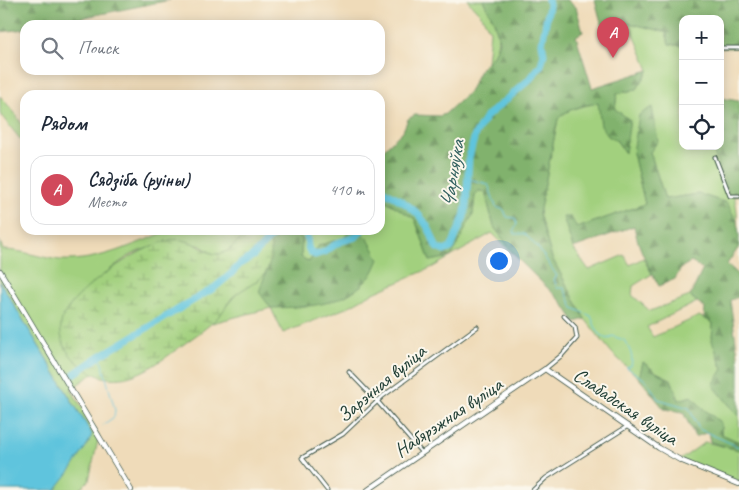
<!DOCTYPE html>
<html lang="ru">
<meta charset="utf-8">
<style>
:root{--surface:#fff;--page:#f6f6f7;--text:#1f2937;--muted:#747a83;--line:#e0e1e3;--accent:#d1495b}
body{margin:0;font-family:Caveat,sans-serif;background:var(--page);color:var(--text)}
.controls{position:absolute;right:15px;top:15px;display:grid;overflow:hidden;border-radius:10px;box-shadow:0 2px 12px #0003}
.controls button{width:45px;height:45px;display:grid;place-items:center;padding:0;border:0;border-bottom:1px solid var(--line);background:var(--surface);color:var(--text);font:25px sans-serif}
.you{position:absolute;left:498px;top:260px;width:18px;height:18px;margin:-12px;border:4px solid #fff;border-radius:50%;background:#1a73e8;box-shadow:0 0 0 8px #1a73e833}
.badge{display:grid;place-items:center;width:32px;height:32px;border-radius:50%;background:var(--accent);color:#fff;font-size:16px;font-weight:700}
.pin{position:absolute;translate:-50% -41px;filter:drop-shadow(0 1px 2px #0008)}
.pin::after{content:'';position:absolute;top:26px;width:18px;height:15px;background:inherit;clip-path:polygon(0 0,100% 0,50% 100%)}
.list{margin:0;padding:0;list-style:none}
h2{display:flex;justify-content:space-between;align-items:center;height:65px;margin:0;padding:0 20px;font-size:21px}
h2 small{font-size:16px;font-weight:400;color:var(--muted)}
.list li{display:grid;grid-template-columns:32px 1fr auto;gap:15px;align-items:center;box-sizing:border-box;height:70px;margin:0 10px 10px;padding:0 10px;border:1px solid var(--line);border-radius:15px}
.list b{display:block;font-size:19px;white-space:nowrap}
.list p{margin:0;font-size:16px;white-space:nowrap;color:var(--muted)}
.list em{font-size:16px;font-style:normal;color:var(--muted)}
.icon{flex:none;width:28px;height:28px;fill:none;stroke:currentColor;stroke-width:2;stroke-linecap:round;stroke-linejoin:round}
.map{position:relative;flex:none;width:739px;height:490px;overflow:hidden}
.search{position:absolute;background:var(--surface);box-shadow:0 2px 12px #0003;left:20px;top:20px;width:365px;height:55px;display:flex;align-items:center;gap:12px;box-sizing:border-box;padding:0 18px;border-radius:15px;color:var(--muted);font-size:19px}
.panel{position:absolute;background:var(--surface);box-shadow:0 2px 12px #0003;left:20px;top:90px;width:365px;height:145px;border-radius:15px}
.map>svg:first-child{display:block}
.grass{fill:#a2d07e;stroke:#608659}
.forest{fill:url(#forest-firs);stroke:#507850}
.wetland{fill:url(#wetland-marsh);stroke:#608659}
.water{fill:#5fc4dd;stroke:#3f8088}
.lines{fill:none;stroke-linecap:round;stroke-linejoin:round}
.stream{stroke:#5fc4dd;stroke-width:1}
.river{stroke:#5fc4dd;stroke-width:7}
.minor-casing{stroke:#3e5548;stroke-width:5}
.tertiary-casing{stroke:#3e5548;stroke-width:6}
.minor{stroke:#fff;stroke-width:3}
.tertiary{stroke:#fff;stroke-width:4.5}
.labels{text-anchor:middle;stroke-width:4;stroke-linejoin:round;paint-order:stroke}
.street-label{font-size:20px;fill:#1f3d34;stroke:#fbf7ec}
.water-label{font-size:21px;font-style:italic;fill:#2f5f5e;stroke:#fbf7ec}
</style>
<div class="map">
<svg width="739" height="490" viewBox="0 0 739 490">
<defs>
<pattern id="forest-firs" width="22" height="20" patternUnits="userSpaceOnUse" patternTransform="scale(1.25)"><rect width="22" height="20" fill="#81b26d"/><path d="M5 1l3.5 6h-7zM16 11l3.5 6h-7z" fill="#69925a"/></pattern>
<pattern id="wetland-marsh" width="20" height="14" patternUnits="userSpaceOnUse" patternTransform="scale(1.25)"><rect width="20" height="14" fill="#a2d07e"/><path d="M1 5h8M5 5V1M11 12h8M15 12V8" fill="none" stroke="#83aa68"/></pattern>
</defs>
<rect width="100%" height="100%" fill="#fbf7ec"/>
<filter id="ink" filterUnits="userSpaceOnUse"><feTurbulence type="fractalNoise" baseFrequency=".02" numOctaves="2"/><feDisplacementMap in="SourceGraphic" scale="10" xChannelSelector="R" yChannelSelector="G"/><feConvolveMatrix kernelMatrix="1 2 1 2 8 2 1 2 1" color-interpolation-filters="sRGB"/></filter>
<filter id="wash" filterUnits="userSpaceOnUse"><feTurbulence type="fractalNoise" baseFrequency=".0096" numOctaves="4" result="noise"/><feDisplacementMap in="SourceGraphic" scale="20" xChannelSelector="R" yChannelSelector="G"/><feGaussianBlur stdDeviation="1.12" result="paint"/><feColorMatrix in="noise" values="0 0 0 0 0 0 0 0 0 0 0 0 0 0 0 0 0 1.4 0 .05"/><feComposite in="paint" operator="in"/></filter>
<g filter="url(#wash)">
<rect width="100%" height="100%" fill="#efdbb9"/>
<g class="grass">
<path d="M467,0H483C495,23 507,41 487,63L490,31L482,16Z"/>
<path d="M625,22L666,32L669,44L683,46V146H712C723,167 739,197 737,222L727,203L699,194L665,199L650,152L633,153L645,204L577,228L573,248L589,270L624,255L630,265L643,258L652,274L633,286L632,295L650,311L690,296L697,302L647,327L653,337L699,316L713,323L712,341L723,370L714,385L739,417V442L721,434V423L701,407L692,396L679,400L671,379L656,372L643,362L639,378L612,353L585,319L552,258L539,213L558,119C567,108 585,106 598,103L608,136L617,141L624,152L615,109L617,94L637,89L649,70L630,25Z"/>
<polygon points="0,96 14,112 25,129 25,145 0,114"/>
<polygon points="479,191 485,192 494,227 518,259 492,233 433,267 369,295 346,308 283,333 271,308 212,323 238,292 257,281 267,269 260,292 368,239 359,230 380,230 380,197 415,219 430,261 473,214 475,195"/>
<path d="M171,230H351L344,238L319,246L309,262L301,257L302,238L296,234L270,241L267,236H244C237,242 229,253 220,254C211,256 206,248 199,245C194,244 152,248 145,249C122,255 83,292 67,310L80,364L94,373L71,389L99,436L89,480L79,490H55C66,470 83,456 92,434L0,282V241L3,250C23,250 41,258 60,260C99,262 136,243 171,230Z"/>
<polygon points="705,442 739,450 739,482 680,460"/>
</g>
<g class="forest">
<polygon points="0,0 170,0 46,25 25,25 25,29 0,32"/>
<path d="M483,0H567L576,7L583,32L576,36L592,88L649,70L637,89L617,94L615,109L630,120L625,153L617,141L608,136L601,126L598,103C585,105 567,108 558,119L539,214L552,258L585,319L575,322L562,302L518,259L494,227L485,192L479,191L475,195L473,214L451,257L430,261L415,219L380,197L381,152L403,131L408,119L415,115L440,116L445,114L469,92L481,68L495,54L499,41L495,23Z"/>
<polygon points="595,0 739,0 739,48 720,48 720,19 683,19 683,46 669,44 666,32 625,22 602,26"/>
<polygon points="720,98 739,101 739,196 730,196 711,146 720,146"/>
<path d="M652,107L658,141L650,152L665,199L699,194L727,203L737,222L739,235V247L727,264L739,275V297L730,300L739,363V417L713,385L723,369L712,341L713,323L704,318L705,308L690,296L703,269L691,262L682,267L675,279L659,286C648,266 638,248 634,226L573,248L563,217H571L577,228L645,204L633,153L639,115Z"/>
<path d="M351,230H359L368,239L379,259C376,266 373,274 368,279C342,307 306,307 271,308L259,292C265,275 272,259 270,241L296,234L302,238L301,257L309,262L319,245L344,238Z"/>
<polygon points="643,362 656,372 671,380 679,400 692,396 701,407 721,423 721,434 739,442 739,450 710,442 708,432 695,437 683,412 664,409 639,378"/>
</g>
<path class="wetland" d="M258,232C274,235 273,257 267,270C260,284 242,287 232,298C227,304 224,311 219,316C208,328 193,337 180,347C145,373 111,397 73,358C63,348 58,333 62,319C72,291 140,246 170,240C194,236 206,256 219,254C231,253 239,235 258,232Z"/>
<polygon class="water" points="0,282 92,434 90,440 74,466 55,490 0,490"/>
<g class="lines">
<g class="stream">
<path d="M469,179L488,184L496,207L504,210L507,217L515,218L517,224L514,230L515,234H525L539,249L557,276L554,279L557,288H564L573,308L591,316C595,326 597,335 607,339L612,336L624,340C629,348 634,356 631,366L626,367L647,381L658,399L689,408L699,429L739,447"/>
<polyline points="100,356 115,410 114,417 103,425"/>
</g>
<g class="river">
<path d="M380,189C397,197 417,209 427,226C432,233 433,241 437,248L444,251L451,248L464,217L466,207L469,157L475,135L486,117L530,79L541,65L544,54L542,43L549,5L548,0"/>
<path d="M305,230C310,239 304,251 315,255L324,252L339,242L356,237L362,230"/>
<polyline points="74,374 100,356 214,288 231,274 240,264 253,256 271,237 280,230"/>
</g>
</g>
</g>
<g filter="url(#ink)">
<g class="lines">
<defs>
<g id="minor">
<polyline points="720,48 739,48"/>
<polyline points="715,157 730,196 739,196"/>
<polyline points="545,369 562,355 577,338 575,327 564,316"/>
<polyline points="349,372 377,401 422,453"/>
<polyline points="327,490 302,458 343,434 383,396 477,327"/>
<polyline points="533,490 546,478 628,426"/>
</g>
<g id="tertiary">
<polyline points="0,271 131,490"/>
<polyline points="368,490 545,369 659,448 680,460 739,484"/>
</g>
</defs>
<use href="#minor" class="minor-casing"/>
<use href="#tertiary" class="tertiary-casing"/>
<use href="#minor" class="minor"/>
<use href="#tertiary" class="tertiary"/>
</g>
</g>
<g class="labels">
<g class="street-label">
<text transform="translate(381 383) rotate(-40)" y="7">Зарэчная вуліца</text>
<text transform="translate(626 406) rotate(34)" y="7">Слабадская вуліца</text>
<text transform="translate(448 417) rotate(-34)" y="7">Набярэжная вуліца</text>
</g>
<g class="water-label">
<text transform="translate(452 174) rotate(-81)" y="7">Чарняўка</text>
</g>
</g>
</svg>
<div class="controls">
<button>+</button>
<button>−</button>
<button><svg class="icon" aria-label="locate" viewBox="0 0 24 24"><circle cx="12" cy="12" r="6"/><path d="M12 2v4M12 18v4M2 12h4M18 12h4"/></svg></button>
</div>
<div class="you"></div>
<div class="pin badge" style="left:613px;top:58px">A</div>
<div class="search"><svg class="icon" aria-label="search" viewBox="0 0 24 24"><circle cx="10" cy="10" r="6"/><path d="M15 15l6 6"/></svg>Поиск</div>
<section class="panel">
<h2>Рядом<small></small></h2>
<ul class="list">
<li><span class="badge">A</span><div><b>Сядзіба (руіны)</b><p>Место</p></div><em>410 m</em></li>
</ul>
</section>
</div>
